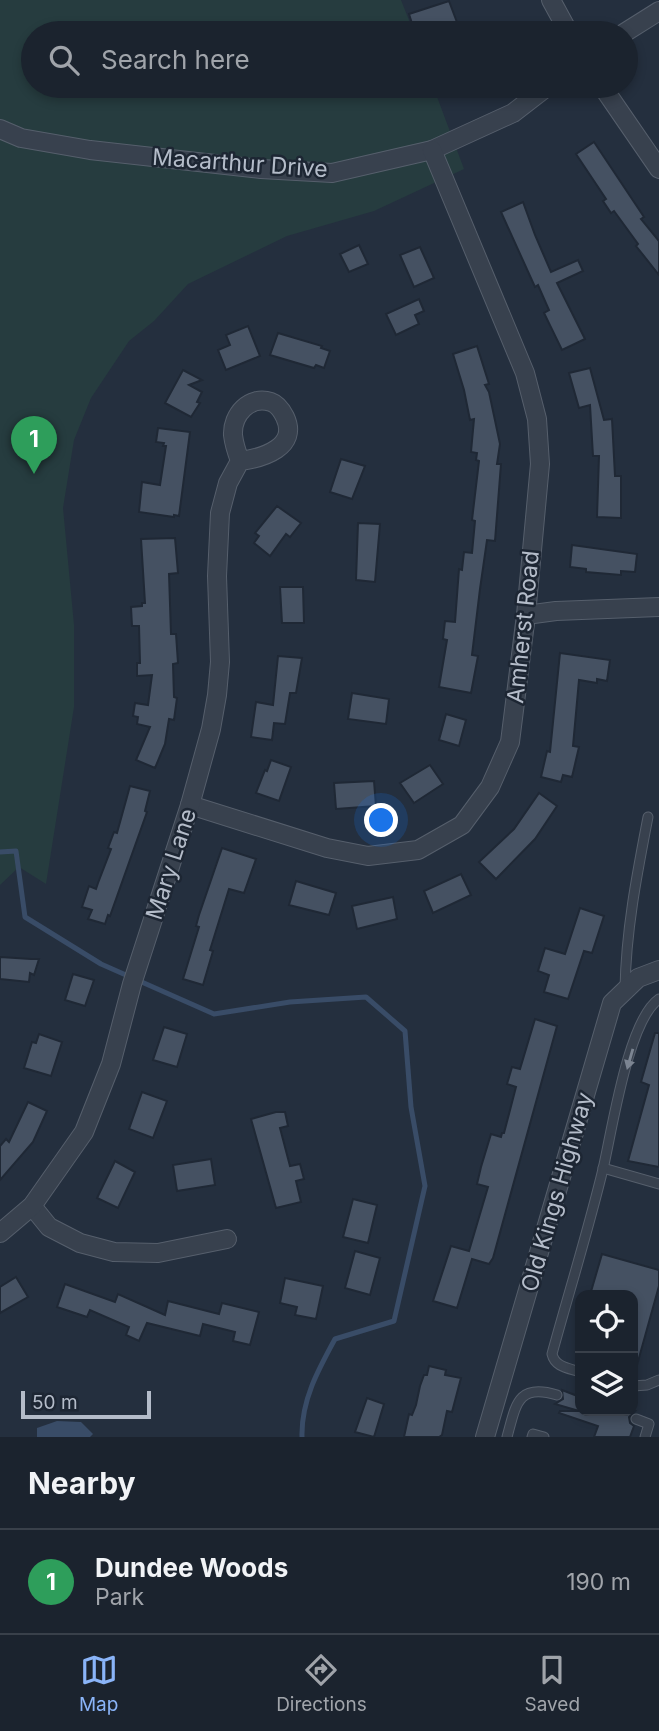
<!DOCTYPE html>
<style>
:root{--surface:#1b232e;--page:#282f3a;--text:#f1f3f6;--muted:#a0a4aa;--line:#39404a;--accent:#8ab4f8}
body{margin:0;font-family:Inter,sans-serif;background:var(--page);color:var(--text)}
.controls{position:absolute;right:21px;bottom:21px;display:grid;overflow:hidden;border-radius:14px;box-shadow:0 4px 10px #0003}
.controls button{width:63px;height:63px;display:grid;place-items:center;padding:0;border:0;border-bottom:2px solid var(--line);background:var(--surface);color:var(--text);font:35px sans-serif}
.scale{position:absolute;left:21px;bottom:18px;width:130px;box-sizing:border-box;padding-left:7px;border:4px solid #b4bcc9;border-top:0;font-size:19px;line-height:24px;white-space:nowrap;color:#b4bcc9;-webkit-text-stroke:5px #1d2633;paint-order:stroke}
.you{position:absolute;left:382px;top:821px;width:24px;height:24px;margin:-18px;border:5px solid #fff;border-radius:50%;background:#1a73e8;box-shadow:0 0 0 10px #1a73e833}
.badge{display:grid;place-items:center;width:46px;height:46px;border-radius:50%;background:var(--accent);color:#fff;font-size:23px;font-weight:700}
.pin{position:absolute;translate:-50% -58px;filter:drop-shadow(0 2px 4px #0008)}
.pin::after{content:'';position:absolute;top:37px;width:24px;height:21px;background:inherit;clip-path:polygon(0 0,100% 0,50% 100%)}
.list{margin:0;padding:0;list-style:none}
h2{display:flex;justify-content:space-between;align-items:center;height:91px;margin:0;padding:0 28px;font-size:30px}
h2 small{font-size:23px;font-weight:400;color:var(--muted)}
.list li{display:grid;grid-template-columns:46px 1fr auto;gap:21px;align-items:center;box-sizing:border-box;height:105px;padding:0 28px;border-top:2px solid var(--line)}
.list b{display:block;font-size:26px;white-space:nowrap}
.list p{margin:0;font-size:23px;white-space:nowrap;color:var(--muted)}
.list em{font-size:23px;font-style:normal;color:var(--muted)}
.icon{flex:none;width:38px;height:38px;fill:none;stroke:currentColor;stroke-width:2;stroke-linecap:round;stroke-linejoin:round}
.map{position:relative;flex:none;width:659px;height:1437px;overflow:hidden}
.search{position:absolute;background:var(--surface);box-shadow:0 4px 10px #0003;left:21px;right:21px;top:21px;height:77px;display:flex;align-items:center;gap:18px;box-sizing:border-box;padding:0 24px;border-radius:38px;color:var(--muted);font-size:26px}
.sheet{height:196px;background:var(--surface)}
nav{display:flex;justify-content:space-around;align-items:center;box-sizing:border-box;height:98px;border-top:2px solid var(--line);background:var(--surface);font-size:19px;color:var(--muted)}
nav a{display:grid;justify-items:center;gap:4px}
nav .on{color:var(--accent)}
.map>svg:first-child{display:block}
.green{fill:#263c3f}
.water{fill:#394c67}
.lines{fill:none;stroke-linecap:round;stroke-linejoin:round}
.stream{stroke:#394c67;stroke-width:5}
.building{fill:#455162;stroke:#1f2835;stroke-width:2}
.service-casing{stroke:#565f6c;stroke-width:11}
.minor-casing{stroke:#565f6c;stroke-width:20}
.service{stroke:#38414e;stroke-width:9}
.minor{stroke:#38414e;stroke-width:18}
.oneway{fill:#7c8592}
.labels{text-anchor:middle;stroke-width:5;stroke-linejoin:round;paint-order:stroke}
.street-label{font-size:23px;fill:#b4bcc9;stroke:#1d2633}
</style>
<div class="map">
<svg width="659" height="1437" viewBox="0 0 659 1437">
<rect width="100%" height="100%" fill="#242f3e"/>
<polygon class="green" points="0,0 401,0 414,33 33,33 33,86 433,86 464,169 374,211 287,236 188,284 154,321 129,341 91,398 74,440 63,508 74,625 74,707 46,884 19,867 0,885"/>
<polygon class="water" points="57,1421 81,1422 93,1434 90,1437 37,1437 37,1428"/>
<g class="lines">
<path class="stream" d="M0,852L16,851L25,917L101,964L214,1014L290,1002L366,997L405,1031L411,1107L425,1186L394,1321L335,1339C318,1370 301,1401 302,1437"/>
</g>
<g class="building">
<polygon points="449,1 461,33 415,33 409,14"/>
<polygon points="594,142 644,217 641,219 659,241 659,275 636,246 638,244 614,211 611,213 603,201 606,199 576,154"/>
<polygon points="523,202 535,235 551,272 578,260 583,271 557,283 585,339 562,350 544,313 549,310 538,285 535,287 501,212"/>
<polygon points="359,245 368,264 349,272 340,254"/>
<polygon points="420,247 434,278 414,287 400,255"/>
<polygon points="419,299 424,311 415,315 419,324 396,335 386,314"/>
<polygon points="248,326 260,356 226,370 218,350 230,345 226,335"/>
<polygon points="278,333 322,346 321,348 330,351 324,368 316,365 314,368 270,355"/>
<polygon points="477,346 489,384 485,385 489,392 500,444 497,464 501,464 495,541 487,540 480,589 472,655 478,656 471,693 439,687 447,640 443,639 445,621 455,622 459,569 462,570 464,552 472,553 475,521 472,520 479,461 476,460 477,453 471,452 474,419 470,420 464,390 453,354"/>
<polygon points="590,368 604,420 612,419 615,476 621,476 621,518 597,517 599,456 593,456 590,405 579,408 569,373"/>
<polygon points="183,370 202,380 189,385 202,392 197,402 200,403 191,417 165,403"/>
<polygon points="158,428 190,432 179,516 174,515 174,517 139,512 142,482 160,485 166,446 163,446 164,443 156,442"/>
<polygon points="341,459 365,466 352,499 330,492"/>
<polygon points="277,506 301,523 290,537 286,534 270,556 254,543 259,536 255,533"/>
<polygon points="358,523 380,524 375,582 356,580"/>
<polygon points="175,538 178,573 169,574 171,634 176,634 178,663 173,664 174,697 177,698 174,720 169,719 165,744 155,768 136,760 150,727 137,724 138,717 133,716 135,703 148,705 152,675 137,676 137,663 140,663 139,626 132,626 131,607 142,606 142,603 145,603 141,539"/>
<polygon points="572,545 637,554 635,572 621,571 621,575 586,572 586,569 570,567"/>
<polygon points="280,587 303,587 304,623 282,623"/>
<polygon points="560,653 610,660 607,681 597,679 597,683 579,680 573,746 579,747 572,777 563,775 561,782 541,777 547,751 550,752"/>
<polygon points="278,656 302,658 296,693 290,693 285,724 274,723 272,740 251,737 256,702 273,705"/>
<polygon points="352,693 389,699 386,724 348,719"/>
<polygon points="446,714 466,720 459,746 439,740"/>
<polygon points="271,760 291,767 279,801 256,793 265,770 267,771"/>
<polygon points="430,765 443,784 414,803 400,783"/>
<polygon points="374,781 376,806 336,809 334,783"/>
<polygon points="130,786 150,791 145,811 147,812 110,916 108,915 105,924 88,919 92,910 82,907 89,886 96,889 98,883 111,849 108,848 114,832 117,833"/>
<polygon points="539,793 557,806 535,839 496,879 479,862 514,829"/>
<polygon points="222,848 256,859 244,893 229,889 210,950 213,951 203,985 183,979 199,927 196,926 199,915"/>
<polygon points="461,874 471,895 433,913 424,891"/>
<polygon points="296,881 336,893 329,915 289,905"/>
<polygon points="393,897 397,919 357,929 352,906"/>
<polygon points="580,908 604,916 592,953 584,951 568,999 544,992 549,975 538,971 545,948 565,954"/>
<polygon points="0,957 31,959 39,959 34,975 30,973 29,982 0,979"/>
<polygon points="73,974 94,980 85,1006 65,1000"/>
<polygon points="535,1019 557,1026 493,1258 489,1264 472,1259 457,1308 433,1301 451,1246 469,1251 488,1187 477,1184 481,1167 491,1134 501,1137 502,1133 504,1133 516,1087 507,1084 512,1067 520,1069"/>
<polygon points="164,1027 187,1034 177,1067 153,1060"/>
<polygon points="655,1033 659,1033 659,1167 628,1161 649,1085 641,1082"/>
<polygon points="39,1034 62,1042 51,1076 24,1068 32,1042 36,1043"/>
<polygon points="142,1092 167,1101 153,1138 129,1129"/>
<polygon points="28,1102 47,1111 33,1142 0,1180 0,1146 6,1139 9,1142"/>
<polygon points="276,1112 285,1112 288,1126 280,1128 290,1166 300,1164 304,1179 296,1181 301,1202 276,1208 251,1119"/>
<polygon points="211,1159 215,1185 177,1191 173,1165"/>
<polygon points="115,1161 135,1172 118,1208 97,1198"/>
<polygon points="353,1199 377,1205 368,1243 343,1237"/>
<polygon points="355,1251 380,1258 370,1295 345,1288"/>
<polygon points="602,1254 659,1270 659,1286 637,1365 633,1365 633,1295 590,1295"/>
<polygon points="16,1277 28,1297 0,1313 0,1287"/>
<polygon points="285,1278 323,1286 316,1319 295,1315 297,1307 280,1303"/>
<polygon points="65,1284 115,1302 118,1294 165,1315 168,1301 219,1314 222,1303 259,1312 250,1345 233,1341 235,1332 203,1324 200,1336 147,1323 139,1341 126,1335 129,1327 90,1310 87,1317 57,1307"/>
<polygon points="429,1366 446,1370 445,1375 461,1378 452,1412 447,1411 442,1435 439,1437 404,1437 409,1414 412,1415 416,1405 420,1386 424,1375 427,1375"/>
<polygon points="562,1390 580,1397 580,1411 635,1411 629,1417 630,1423 634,1426 630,1437 594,1437 598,1426 559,1413 560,1411 579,1411 555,1404 563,1399"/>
<polygon points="367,1398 384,1404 374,1437 355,1432"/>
</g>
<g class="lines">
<defs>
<g id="service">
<path d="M625,989C626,930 637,874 648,817"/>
<polyline points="603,1168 659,1184"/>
<path d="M580,1372C568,1368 555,1367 552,1354C569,1292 588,1231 603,1169C612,1131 628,1020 659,999"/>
<polyline points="633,1386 647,1385 659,1380"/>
<polyline points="636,1419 649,1424 645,1437"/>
<path d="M507,1437C516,1405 517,1383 557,1395"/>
<polyline points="532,1437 533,1434 544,1437"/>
</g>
<g id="minor">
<polyline points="551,0 569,33"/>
<polyline points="624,33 659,11"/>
<polyline points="602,86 659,169"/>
<polyline points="0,129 21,138 90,150 261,169 332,173 432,150 513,113 548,86"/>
<polyline points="526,615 556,611 659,607"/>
<polyline points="190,805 327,848 368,856 418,850 462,825 490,787 510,742 526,615 540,464 537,419 525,373 432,150"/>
<polyline points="32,1206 49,1227 80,1243 114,1252 158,1253 227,1239"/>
<path d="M0,1233L32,1206L84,1132L111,1064L132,984L190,805L211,729L217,695L220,662L217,576L220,513L228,483L240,461C237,453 234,444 233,435C232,415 249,395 271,402C277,404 282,411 285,417C299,447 263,458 240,461"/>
<polyline points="485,1437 612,1003 638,978 659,970"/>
</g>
</defs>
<use href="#service" class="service-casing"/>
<use href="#minor" class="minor-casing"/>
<use href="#service" class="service"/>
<use href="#minor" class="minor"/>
</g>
<defs><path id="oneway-solid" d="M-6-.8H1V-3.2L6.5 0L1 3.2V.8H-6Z" transform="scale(1.75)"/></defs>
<use class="oneway" href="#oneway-solid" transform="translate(630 1059) rotate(106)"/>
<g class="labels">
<g class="street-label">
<text transform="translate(240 163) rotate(4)" y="8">Macarthur Drive</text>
<text transform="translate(523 627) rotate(-84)" y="8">Amherst Road</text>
<text transform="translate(171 864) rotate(-72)" y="8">Mary Lane</text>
<text transform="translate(557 1192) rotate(-74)" y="8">Old Kings Highway</text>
</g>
</g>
</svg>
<div class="controls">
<button><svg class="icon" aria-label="locate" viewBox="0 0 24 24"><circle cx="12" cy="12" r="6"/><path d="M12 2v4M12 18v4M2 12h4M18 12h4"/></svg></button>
<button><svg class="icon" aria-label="layers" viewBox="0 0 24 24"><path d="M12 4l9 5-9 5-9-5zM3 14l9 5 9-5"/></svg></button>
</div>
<div class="scale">50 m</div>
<div class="you"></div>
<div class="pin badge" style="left:34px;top:474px;background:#2e9e5b">1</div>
<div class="search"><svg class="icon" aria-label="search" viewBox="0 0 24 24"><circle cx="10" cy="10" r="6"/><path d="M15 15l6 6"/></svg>Search here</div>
</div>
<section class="sheet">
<h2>Nearby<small></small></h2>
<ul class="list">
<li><span class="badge" style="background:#2e9e5b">1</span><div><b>Dundee Woods</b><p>Park</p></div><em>190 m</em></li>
</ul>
</section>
<nav>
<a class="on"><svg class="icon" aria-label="map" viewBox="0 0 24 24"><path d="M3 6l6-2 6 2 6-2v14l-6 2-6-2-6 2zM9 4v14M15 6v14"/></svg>Map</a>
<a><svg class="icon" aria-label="directions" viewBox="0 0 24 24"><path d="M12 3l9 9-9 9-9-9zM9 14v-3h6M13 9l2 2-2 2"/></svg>Directions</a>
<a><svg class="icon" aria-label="saved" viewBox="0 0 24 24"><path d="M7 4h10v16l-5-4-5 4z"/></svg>Saved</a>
</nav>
